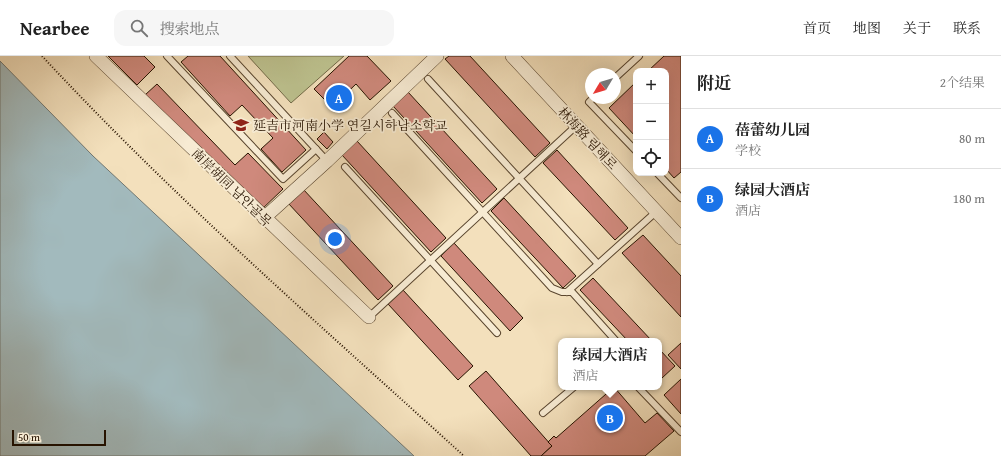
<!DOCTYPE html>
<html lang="zh">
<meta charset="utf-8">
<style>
:root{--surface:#fff;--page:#f6f6f6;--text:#222;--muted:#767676;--line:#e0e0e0;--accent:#1a73e8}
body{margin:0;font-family:"Gentium Book Plus","Noto Serif SC","Noto Serif KR",serif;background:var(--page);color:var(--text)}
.controls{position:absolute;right:12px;top:12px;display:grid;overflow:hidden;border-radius:8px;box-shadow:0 4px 16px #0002}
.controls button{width:36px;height:36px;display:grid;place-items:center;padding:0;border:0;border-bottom:1px solid var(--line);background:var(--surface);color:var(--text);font:20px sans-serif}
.compass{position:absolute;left:585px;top:12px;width:36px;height:36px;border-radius:50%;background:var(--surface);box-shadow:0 4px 16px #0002;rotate:232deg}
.scale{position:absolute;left:12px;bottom:10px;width:94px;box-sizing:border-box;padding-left:4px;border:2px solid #271300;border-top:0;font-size:11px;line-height:14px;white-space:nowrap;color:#271300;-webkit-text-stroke:3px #f7ebd3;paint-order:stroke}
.you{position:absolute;left:335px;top:183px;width:14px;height:14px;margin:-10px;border:3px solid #fff;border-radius:50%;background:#1a73e8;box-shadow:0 0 0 6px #1a73e833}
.badge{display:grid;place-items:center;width:26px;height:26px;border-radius:50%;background:var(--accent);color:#fff;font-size:13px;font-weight:700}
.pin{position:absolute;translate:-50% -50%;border:2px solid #fff;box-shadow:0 1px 4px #0006}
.popup{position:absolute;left:558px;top:282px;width:104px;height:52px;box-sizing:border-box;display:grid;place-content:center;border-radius:8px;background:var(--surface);filter:drop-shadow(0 1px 3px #0005);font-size:13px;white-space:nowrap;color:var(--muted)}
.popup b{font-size:15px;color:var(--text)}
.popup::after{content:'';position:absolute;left:50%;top:100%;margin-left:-8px;border:8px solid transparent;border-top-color:var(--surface)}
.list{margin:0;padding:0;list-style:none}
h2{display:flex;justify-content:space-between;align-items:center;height:52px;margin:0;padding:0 16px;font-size:17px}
h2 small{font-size:13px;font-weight:400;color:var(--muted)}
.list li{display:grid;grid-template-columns:26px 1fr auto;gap:12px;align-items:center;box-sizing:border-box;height:60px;padding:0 16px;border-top:1px solid var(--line)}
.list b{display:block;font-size:15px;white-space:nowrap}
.list p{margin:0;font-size:13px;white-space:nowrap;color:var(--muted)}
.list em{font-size:13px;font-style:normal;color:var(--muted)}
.icon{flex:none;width:22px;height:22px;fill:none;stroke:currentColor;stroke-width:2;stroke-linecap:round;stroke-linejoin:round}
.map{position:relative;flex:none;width:681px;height:400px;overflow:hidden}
header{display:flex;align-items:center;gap:24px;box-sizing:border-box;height:56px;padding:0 20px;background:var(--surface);border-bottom:1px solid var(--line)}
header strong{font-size:19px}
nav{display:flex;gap:22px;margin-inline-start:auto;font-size:14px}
.search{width:280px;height:36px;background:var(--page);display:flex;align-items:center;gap:10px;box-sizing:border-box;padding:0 14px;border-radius:12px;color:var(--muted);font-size:15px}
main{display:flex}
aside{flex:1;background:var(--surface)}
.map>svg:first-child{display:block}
.green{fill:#bdc28f;stroke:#726a48}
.water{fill:#a2babd;stroke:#717771}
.building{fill:#cf897c;stroke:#271300}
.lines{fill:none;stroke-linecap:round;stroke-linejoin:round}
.lane-casing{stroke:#5a462f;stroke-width:8}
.street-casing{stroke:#5a462f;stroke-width:14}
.path{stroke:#271300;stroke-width:2;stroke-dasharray:1 2;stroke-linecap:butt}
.lane{stroke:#f7ebd3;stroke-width:6}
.street{stroke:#f7ebd3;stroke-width:13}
.labels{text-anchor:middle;stroke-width:3.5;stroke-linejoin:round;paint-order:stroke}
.poi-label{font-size:13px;fill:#271300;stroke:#f7ebd3;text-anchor:start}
.street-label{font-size:13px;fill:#271300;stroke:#f7ebd3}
</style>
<header>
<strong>Nearbee</strong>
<div class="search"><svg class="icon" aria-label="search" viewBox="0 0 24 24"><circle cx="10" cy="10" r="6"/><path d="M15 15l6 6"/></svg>搜索地点</div>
<nav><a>首页</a><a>地图</a><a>关于</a><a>联系</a></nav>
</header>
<main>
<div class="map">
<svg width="681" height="400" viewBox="0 0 681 400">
<rect width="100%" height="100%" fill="#f3e0bc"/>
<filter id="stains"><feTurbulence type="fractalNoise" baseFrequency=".005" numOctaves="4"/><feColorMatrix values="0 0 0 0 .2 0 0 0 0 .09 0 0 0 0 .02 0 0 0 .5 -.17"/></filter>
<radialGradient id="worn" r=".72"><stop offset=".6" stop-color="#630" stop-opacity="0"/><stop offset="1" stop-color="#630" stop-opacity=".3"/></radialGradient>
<polygon class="green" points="248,0 344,0 291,47"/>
<polygon class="water" points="0,5 93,100 414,400 0,400"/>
<g class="building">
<polygon points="108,0 144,0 155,11 137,29"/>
<polygon points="188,0 220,0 306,94 282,116 261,93 273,82 242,49 230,60 181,6"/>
<polygon points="349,0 367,0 391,25 370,44 356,28 332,51 314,33"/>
<polygon points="449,0 470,0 550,87 535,101 445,3"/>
<polygon points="664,0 681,0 681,116 674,122 666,113 666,15 648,15"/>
<polygon points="636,26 636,81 609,52"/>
<polygon points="157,28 235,109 248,97 283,133 259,156 145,39"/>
<polygon points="408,36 497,133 482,147 393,50"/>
<polygon points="324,76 333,86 327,93 317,83"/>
<polygon points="357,85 446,182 431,196 342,99"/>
<polygon points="557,94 628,172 615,184 543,107"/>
<polygon points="303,133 393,230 378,244 288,147"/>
<polygon points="504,142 576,220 563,232 491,155"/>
<polygon points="643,179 681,220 681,261 622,197"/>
<polygon points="454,187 523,262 510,275 441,200"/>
<polygon points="593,222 652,285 628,285 580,234"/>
<polygon points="403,234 473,310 458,324 388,248"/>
<polygon points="681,287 681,313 668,299"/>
<polygon points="659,293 675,310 662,322 659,319"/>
<polygon points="486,315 552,390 541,400 531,400 469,330"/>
<polygon points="681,323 681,358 664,339"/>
<polygon points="614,331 645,367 657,357 674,375 645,400 541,400 552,390 548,386 554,380 556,382"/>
</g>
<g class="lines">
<defs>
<g id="lane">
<polyline points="167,0 283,123 316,93"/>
<polyline points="230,0 327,105"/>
<polyline points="615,22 639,0"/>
<polyline points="428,23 598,208"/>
<polyline points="593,42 589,46 636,95"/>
<polyline points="392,57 552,232 562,236 572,236 616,285"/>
<polyline points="345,111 497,277"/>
<polyline points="657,117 681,142"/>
<polyline points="567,236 657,155"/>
<polyline points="369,261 576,70"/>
<polyline points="638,331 681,376"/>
<polyline points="543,357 574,331"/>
</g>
<g id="street">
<polyline points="96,0 369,261"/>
<polyline points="512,0 681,182"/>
<polyline points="264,162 327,105 437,0"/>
</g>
</defs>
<use href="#lane" class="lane-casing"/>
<use href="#street" class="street-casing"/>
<path class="path" d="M42,0C174,142 321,270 464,400"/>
<use href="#lane" class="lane"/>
<use href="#street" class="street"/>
</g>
<defs>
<symbol id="school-bare" viewBox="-9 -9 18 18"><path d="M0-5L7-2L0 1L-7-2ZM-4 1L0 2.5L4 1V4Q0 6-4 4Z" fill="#8f2418" stroke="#f7ebd3" stroke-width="2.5" paint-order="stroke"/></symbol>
</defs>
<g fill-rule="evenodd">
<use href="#school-bare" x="230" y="58" width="22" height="22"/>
</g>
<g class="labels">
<g class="poi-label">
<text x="253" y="74">延吉市河南小学 연길시하남소학교</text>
</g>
<g class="street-label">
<text transform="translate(588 82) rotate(47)" y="5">林海路 림해로</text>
<text transform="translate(232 131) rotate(44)" y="5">南岸胡同 남안골목</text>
</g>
</g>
<rect width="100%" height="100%" filter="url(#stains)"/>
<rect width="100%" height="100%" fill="url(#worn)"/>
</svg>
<div class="controls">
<button>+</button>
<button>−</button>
<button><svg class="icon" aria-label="locate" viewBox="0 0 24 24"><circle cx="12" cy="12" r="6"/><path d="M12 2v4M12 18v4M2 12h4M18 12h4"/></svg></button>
</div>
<svg class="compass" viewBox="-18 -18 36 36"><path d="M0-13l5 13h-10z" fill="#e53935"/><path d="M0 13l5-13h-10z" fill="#767676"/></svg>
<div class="scale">50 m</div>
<div class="you"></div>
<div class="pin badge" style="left:339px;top:42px">A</div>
<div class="pin badge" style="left:610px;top:362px">B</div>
<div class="popup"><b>绿园大酒店</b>酒店</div>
</div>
<aside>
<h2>附近<small>2个结果</small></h2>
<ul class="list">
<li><span class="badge">A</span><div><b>蓓蕾幼儿园</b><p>学校</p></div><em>80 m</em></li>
<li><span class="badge">B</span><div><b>绿园大酒店</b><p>酒店</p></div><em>180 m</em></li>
</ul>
</aside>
</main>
